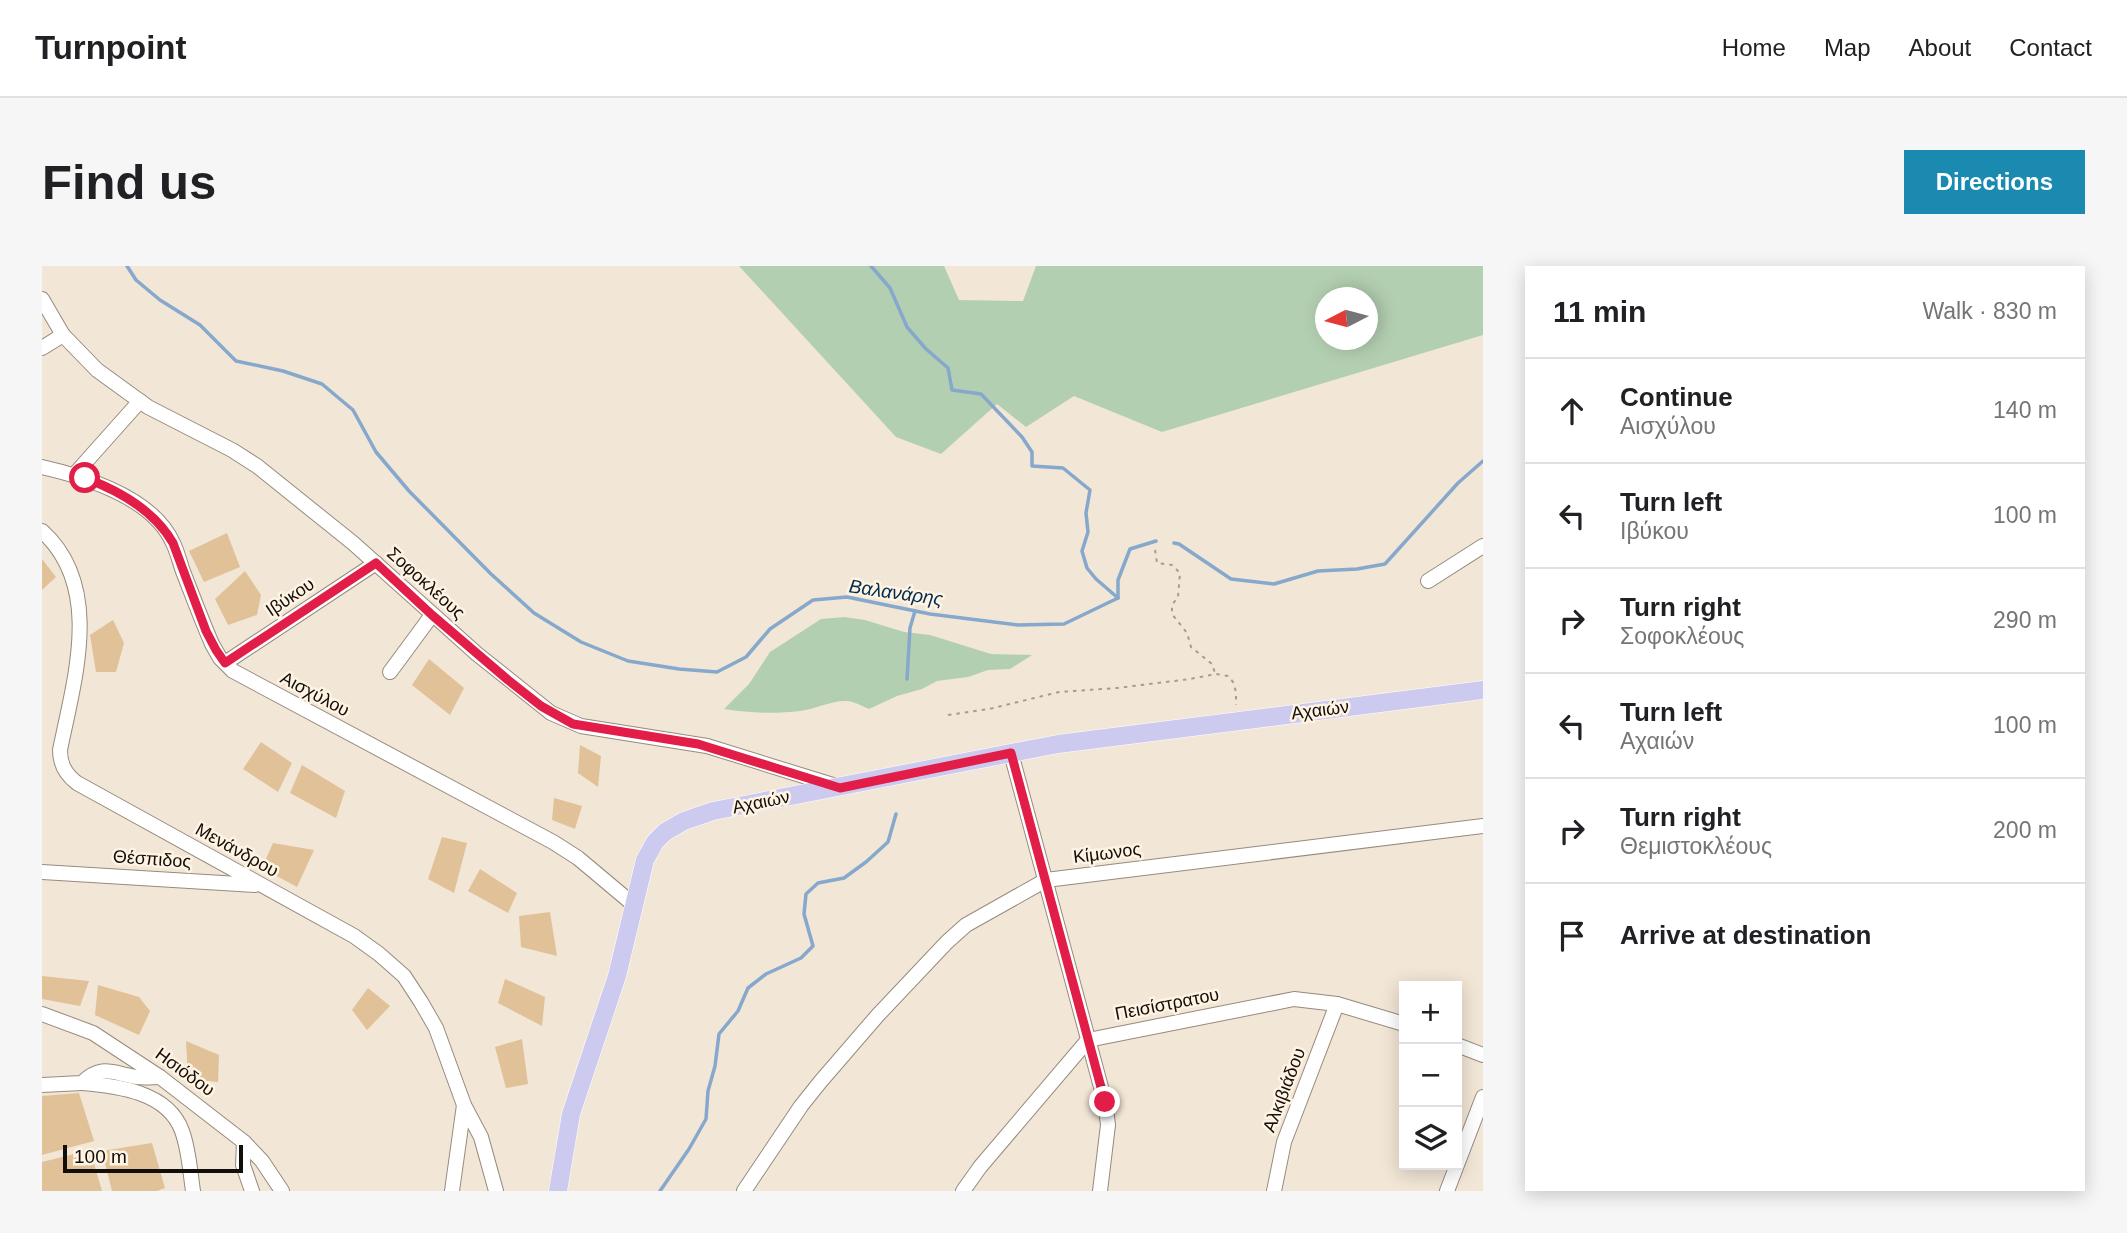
<!DOCTYPE html>
<meta charset="utf-8">
<style>
:root{--surface:#fff;--page:#f6f6f6;--text:#202124;--muted:#757577;--line:#e0e0e0;--accent:#1a8ab0}
body{margin:0;font-family:Helvetica,sans-serif;background:var(--page);color:var(--text)}
.controls{position:absolute;right:21px;bottom:21px;display:grid;overflow:hidden;border-radius:0px;box-shadow:0 4px 18px #0003}
.controls button{width:63px;height:63px;display:grid;place-items:center;padding:0;border:0;border-bottom:2px solid var(--line);background:var(--surface);color:var(--text);font:35px sans-serif}
.compass{position:absolute;left:1273px;top:21px;width:63px;height:63px;border-radius:50%;background:var(--surface);box-shadow:0 4px 18px #0003;rotate:264deg}
.scale{position:absolute;left:21px;bottom:18px;width:180px;box-sizing:border-box;padding-left:7px;border:4px solid #120e09;border-top:0;font-size:19px;line-height:24px;white-space:nowrap;color:#120e09;-webkit-text-stroke:5px #fff3e3;paint-order:stroke}
.stop{position:absolute;width:21px;height:21px;margin:-16px;border:5px solid #e11d48;border-radius:50%;background:#fff}
.stop.end{background:#e11d48;border-color:#fff;box-shadow:0 2px 7px #0008}
.list{margin:0;padding:0;list-style:none}
h2{display:flex;justify-content:space-between;align-items:center;height:91px;margin:0;padding:0 28px;font-size:30px}
h2 small{font-size:23px;font-weight:400;color:var(--muted)}
.list li{display:grid;grid-template-columns:46px 1fr auto;gap:21px;align-items:center;box-sizing:border-box;height:105px;padding:0 28px;border-top:2px solid var(--line)}
.list b{display:block;font-size:26px;white-space:nowrap}
.list p{margin:0;font-size:23px;white-space:nowrap;color:var(--muted)}
.list em{font-size:23px;font-style:normal;color:var(--muted)}
.icon{flex:none;width:38px;height:38px;fill:none;stroke:currentColor;stroke-width:2;stroke-linecap:round;stroke-linejoin:round}
.map{position:relative;flex:none;width:1441px;height:925px;overflow:hidden;border-radius:0px}
header{display:flex;align-items:center;gap:42px;box-sizing:border-box;height:98px;padding:0 35px;background:var(--surface);border-bottom:2px solid var(--line)}
header strong{font-size:33px}
nav{display:flex;gap:38px;margin-inline-start:auto;font-size:24px}
.intro{display:flex;align-items:center;justify-content:space-between;box-sizing:border-box;height:168px;padding:0 42px}
h1{margin:0;font-size:49px}
.button{padding:18px 32px;border-radius:0px;background:var(--accent);color:#fff;font-size:24px;font-weight:700}
main{display:flex;gap:42px;padding:0 42px}
aside{flex:1;background:var(--surface);border-radius:0px;box-shadow:0 4px 18px #0003}
.map>svg:first-child{display:block}
.green{fill:#b3cfb1;fill-rule:evenodd}
.lines{fill:none;stroke-linecap:round;stroke-linejoin:round}
.stream{stroke:#85a8cc;stroke-width:3.5}
.building{fill:#e0c198}
.minor-casing{stroke:#968b7d;stroke-width:16}
.major-casing{stroke:#fff;stroke-width:19}
.path{stroke:#a69c90;stroke-width:2;stroke-dasharray:3.5 5;stroke-linecap:butt}
.minor{stroke:#fff;stroke-width:14}
.major{stroke:#cdcaef;stroke-width:18}
.route{stroke:#e11d48;stroke-width:9}
.labels{text-anchor:middle;stroke-width:5;stroke-linejoin:round;paint-order:stroke}
.street-label{font-size:18px;fill:#120e09;stroke:#fff3e3}
.water-label{font-size:19px;font-style:italic;fill:#032d4f;stroke:#fff3e3}
</style>
<header>
<strong>Turnpoint</strong>
<nav><a>Home</a><a>Map</a><a>About</a><a>Contact</a></nav>
</header>
<div class="intro"><h1>Find us</h1><a class="button">Directions</a></div>
<main>
<div class="map">
<svg width="1441" height="925" viewBox="0 0 1441 925">
<rect width="100%" height="100%" fill="#f2e6d6"/>
<g class="green">
<path d="M697,0H902L917,34L981,35L994,0H1441V69L1120,166L1032,130L984,161L955,138L899,188L854,171ZM1283,32H1325V74H1283Z"/>
<path d="M802,351L823,354L862,366L888,369L949,388L990,389L968,403L946,404L926,411L895,415L880,423L855,430L827,443C820,440 813,436 806,435C790,434 774,443 758,445C732,448 708,447 682,443L707,418L728,386L779,353Z"/>
</g>
<g class="lines">
<g class="stream">
<polyline points="85,0 94,14 118,34 158,59 194,95 241,105 280,118 311,144 334,186 367,225 449,308 492,347 539,376 586,395 637,403 675,406 704,391 728,363 771,334 805,331 888,348 976,359 1022,358 1076,332 1076,314 1088,283 1114,275"/>
<polyline points="829,0 848,22 865,61 884,83 906,102 910,124 939,128 980,171 990,186 990,200 1021,202 1048,224 1044,247 1046,266 1040,285 1045,302 1054,313 1076,332"/>
<polyline points="1132,277 1137,278 1189,313 1232,318 1276,305 1315,303 1343,298 1416,217 1441,195"/>
<polyline points="865,413 868,362 873,345"/>
<polyline points="618,925 647,883 664,853 666,825 673,800 677,768 696,745 706,722 724,708 759,692 771,680 762,648 764,628 776,617 802,612 824,596 846,576 854,548"/>
</g>
</g>
<g class="building">
<polygon points="185,267 198,301 162,316 147,285"/>
<polygon points="0,293 14,311 0,324"/>
<polygon points="203,305 219,329 215,349 186,359 173,333"/>
<polygon points="71,354 82,377 74,406 54,406 48,369"/>
<polygon points="387,393 422,422 408,449 370,419"/>
<polygon points="219,476 250,497 236,526 201,503"/>
<polygon points="538,479 559,490 556,521 536,507"/>
<polygon points="260,499 303,525 294,552 248,527"/>
<polygon points="512,532 540,540 533,563 510,554"/>
<polygon points="400,571 425,577 412,627 386,613"/>
<polygon points="231,577 272,584 255,621 220,602"/>
<polygon points="438,603 475,627 466,647 426,625"/>
<polygon points="508,646 515,690 479,681 477,650"/>
<polygon points="0,710 47,715 38,740 0,733"/>
<polygon points="463,713 503,731 500,760 456,737"/>
<polygon points="56,719 97,731 108,745 97,769 53,749"/>
<polygon points="326,722 348,740 325,764 310,744"/>
<polygon points="480,773 486,818 464,822 453,781"/>
<polygon points="144,775 177,789 176,816 146,813"/>
<polygon points="37,827 52,875 0,889 0,830"/>
<polygon points="110,877 123,922 115,925 70,925 60,885"/>
<polygon points="48,884 60,925 0,925 0,896"/>
</g>
<g class="lines">
<defs>
<g id="minor">
<polyline points="0,33 21,69 55,104 106,141 190,184 215,200 311,277 435,388 509,447 539,460 665,480 794,520"/>
<polyline points="0,82 21,69"/>
<path d="M0,201C44,211 111,232 131,277C136,287 138,298 142,308C151,331 160,355 170,378L178,392L191,405L511,576L536,592L592,639"/>
<polyline points="32,209 98,135"/>
<path d="M0,265C62,321 32,414 18,484C18,498 23,508 35,517L312,670L337,688L362,710L379,736L394,762L422,839L439,871L454,925"/>
<polyline points="1386,315 1441,280"/>
<polyline points="183,397 334,297"/>
<polyline points="348,406 390,349"/>
<polyline points="969,487 1063,836 1066,859 1058,925"/>
<polyline points="0,606 213,619"/>
<polyline points="0,748 51,767 118,811 202,876 220,895 240,925"/>
<polyline points="1415,779 1441,789"/>
<path d="M40,817C76,820 126,826 140,865C147,884 148,905 151,925"/>
<path d="M0,819L40,817C60,797 72,808 95,811C103,812 111,811 118,811"/>
<polyline points="202,876 201,899 210,925"/>
<polyline points="410,925 422,839"/>
<polyline points="702,925 759,840 779,815 836,749 905,676 924,659 1004,614 1441,560"/>
<polyline points="921,925 938,901 1046,774 1252,733 1295,738 1362,758"/>
<polyline points="1232,925 1242,876 1295,738"/>
<polyline points="1405,925 1441,831"/>
</g>
<polyline id="major" points="516,925 529,848 575,710 603,594 613,576 623,566 642,555 671,545 1016,478 1441,424"/>
</defs>
<use href="#minor" class="minor-casing"/>
<use href="#major" class="major-casing"/>
<g class="path">
<polyline points="1113,284 1115,297 1130,299 1138,307 1136,331 1130,339 1130,348 1145,367 1149,381 1170,398 1173,407"/>
<polyline points="906,449 947,443 1017,426 1075,422 1148,413 1174,408 1186,410 1191,416 1194,426 1194,439"/>
</g>
<use href="#minor" class="minor"/>
<use href="#major" class="major"/>
</g>
<g class="lines">
<path class="route" d="M43,212C78,225 112,244 131,277L164,365L174,384L183,397L334,297L390,349L466,414L499,440L531,458L656,478L798,522L969,487L1063,836"/>
</g>
<g class="labels">
<g class="street-label">
<text transform="translate(384 317) rotate(42)" y="6">Σοφοκλέους</text>
<text transform="translate(248 331) rotate(-34)" y="6">Ιβύκου</text>
<text transform="translate(273 428) rotate(28)" y="6">Αισχύλου</text>
<text transform="translate(1278 444) rotate(-7)" y="6">Αχαιών</text>
<text transform="translate(719 536) rotate(-11)" y="6">Αχαιών</text>
<text transform="translate(195 584) rotate(29)" y="6">Μενάνδρου</text>
<text transform="translate(1065 587) rotate(-7)" y="6">Κίμωνος</text>
<text transform="translate(110 593) rotate(4)" y="6">Θέσπιδος</text>
<text transform="translate(1125 738) rotate(-11)" y="6">Πεισίστρατου</text>
<text transform="translate(143 806) rotate(36)" y="6">Ησιόδου</text>
<text transform="translate(1242 824) rotate(-69)" y="6">Αλκιβιάδου</text>
</g>
<g class="water-label">
<text transform="translate(854 326) rotate(8)" y="7">Βαλανάρης</text>
</g>
</g>
</svg>
<div class="controls">
<button>+</button>
<button>−</button>
<button><svg class="icon" aria-label="layers" viewBox="0 0 24 24"><path d="M12 4l9 5-9 5-9-5zM3 14l9 5 9-5"/></svg></button>
</div>
<svg class="compass" viewBox="-18 -18 36 36"><path d="M0-13l5 13h-10z" fill="#e53935"/><path d="M0 13l5-13h-10z" fill="#757577"/></svg>
<div class="scale">100 m</div>
<div class="stop" style="left:43px;top:212px"></div>
<div class="stop end" style="left:1063px;top:836px"></div>
</div>
<aside>
<h2>11 min<small>Walk · 830 m</small></h2>
<ul class="list">
<li><svg class="icon" aria-label="ahead" viewBox="0 0 24 24"><path d="M12 20V5M6 11l6-6 6 6"/></svg><div><b>Continue</b><p>Αισχύλου</p></div><em>140 m</em></li>
<li><svg class="icon" aria-label="left" viewBox="0 0 24 24"><path d="M17 20v-9H6M10 6l-5 5 5 5"/></svg><div><b>Turn left</b><p>Ιβύκου</p></div><em>100 m</em></li>
<li><svg class="icon" aria-label="right" viewBox="0 0 24 24"><path d="M7 20v-9h11M14 6l5 5-5 5"/></svg><div><b>Turn right</b><p>Σοφοκλέους</p></div><em>290 m</em></li>
<li><svg class="icon" aria-label="left" viewBox="0 0 24 24"><path d="M17 20v-9H6M10 6l-5 5 5 5"/></svg><div><b>Turn left</b><p>Αχαιών</p></div><em>100 m</em></li>
<li><svg class="icon" aria-label="right" viewBox="0 0 24 24"><path d="M7 20v-9h11M14 6l5 5-5 5"/></svg><div><b>Turn right</b><p>Θεμιστοκλέους</p></div><em>200 m</em></li>
<li><svg class="icon" aria-label="arrive" viewBox="0 0 24 24"><path d="M6 21V4h12l-3 4 3 4H6"/></svg><div><b>Arrive at destination</b></div></li>
</ul>
</aside>
</main>
